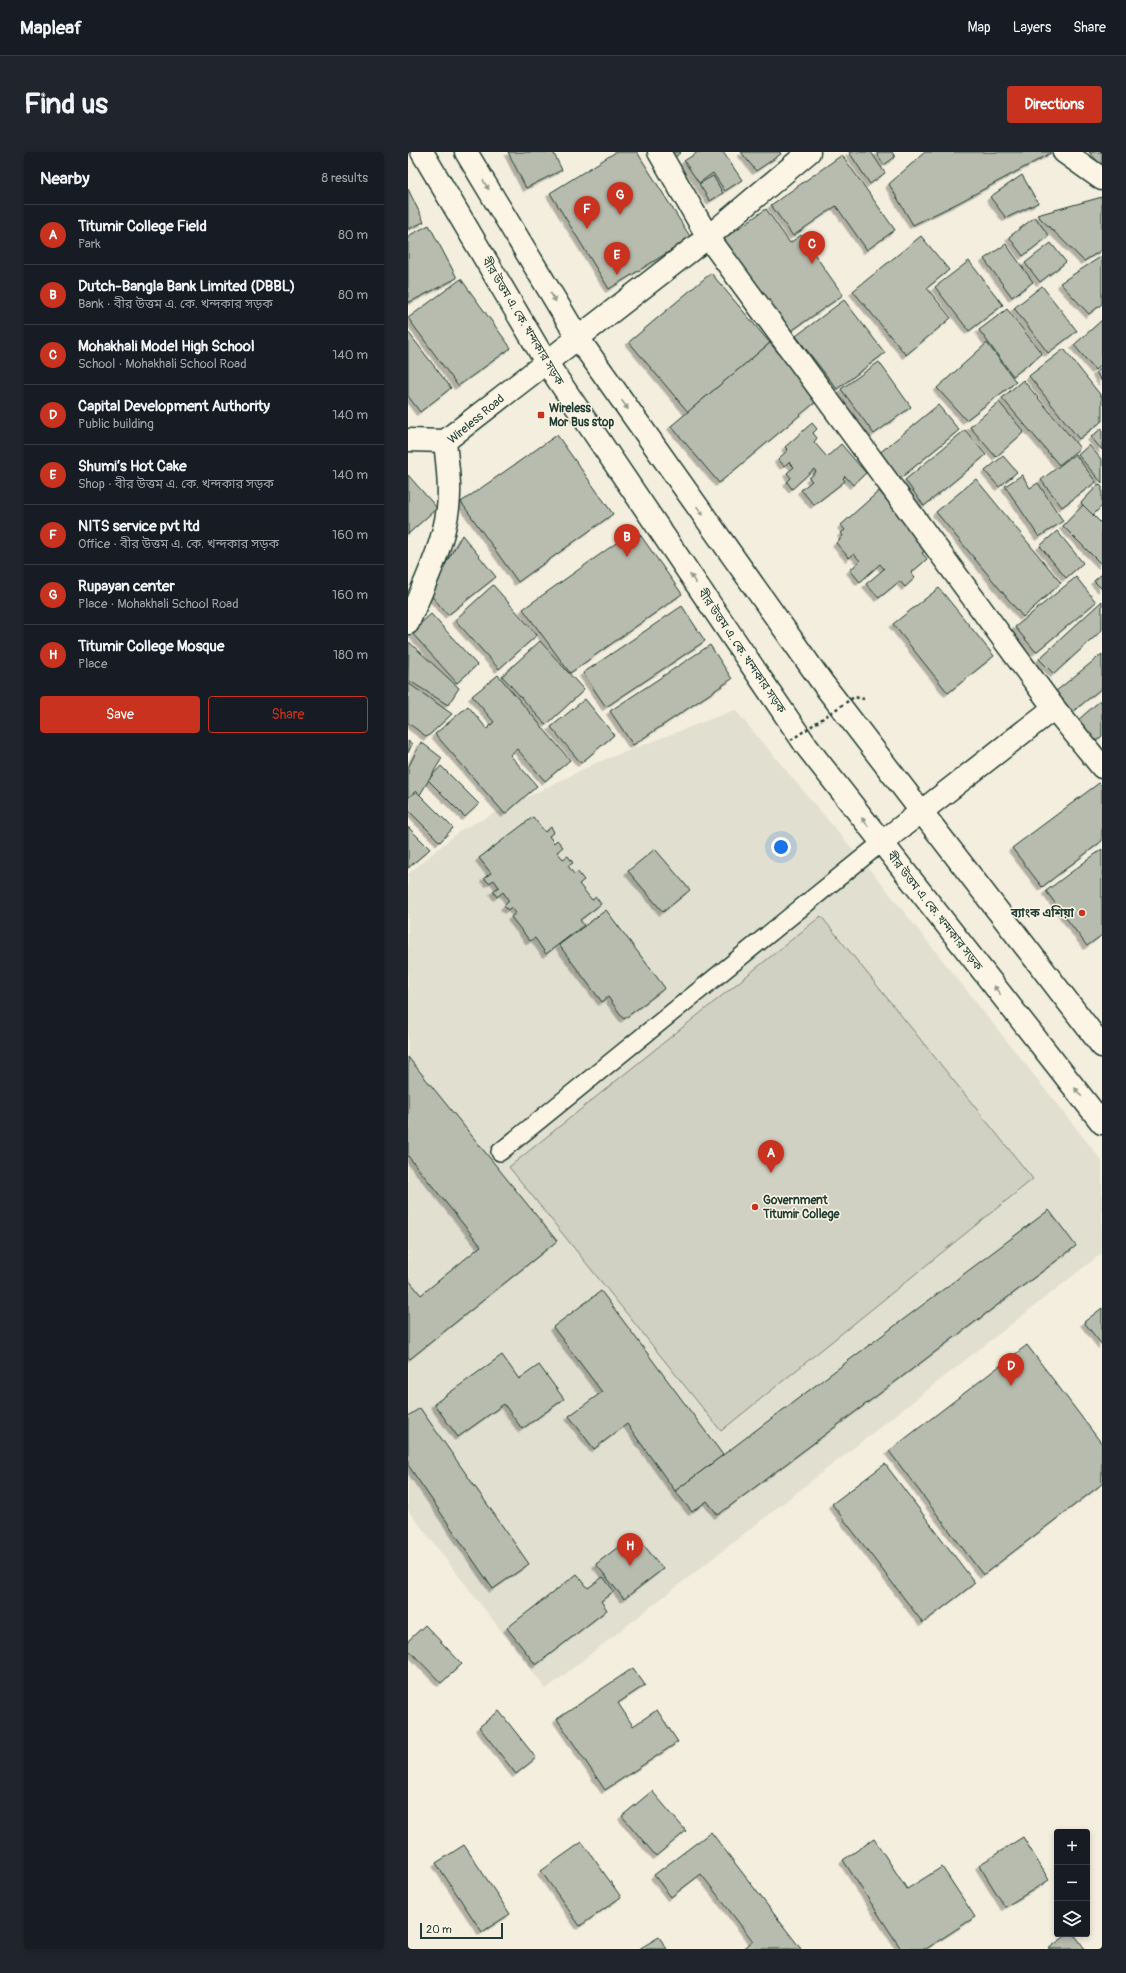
<!DOCTYPE html>
<meta charset="utf-8">
<style>
:root{--surface:#171b24;--page:#20242c;--text:#f1f3f6;--muted:#9ea1a6;--line:#363941;--accent:#c8321e}
body{margin:0;font-family:Pangolin,"Noto Sans Bengali",sans-serif;background:var(--page);color:var(--text)}
.controls{position:absolute;right:12px;bottom:12px;display:grid;overflow:hidden;border-radius:4px;box-shadow:0 2px 6px #0003}
.controls button{width:36px;height:36px;display:grid;place-items:center;padding:0;border:0;border-bottom:1px solid var(--line);background:var(--surface);color:var(--text);font:20px sans-serif}
.scale{position:absolute;left:12px;bottom:10px;width:83px;box-sizing:border-box;padding-left:4px;border:2px solid #1f3d34;border-top:0;font-size:11px;line-height:14px;white-space:nowrap;color:#1f3d34;-webkit-text-stroke:3px #fcf5e5;paint-order:stroke}
.you{position:absolute;left:373px;top:695px;width:14px;height:14px;margin:-10px;border:3px solid #fff;border-radius:50%;background:#1a73e8;box-shadow:0 0 0 6px #1a73e833}
.badge{display:grid;place-items:center;width:26px;height:26px;border-radius:50%;background:var(--accent);color:#fff;font-size:13px;font-weight:700}
.pin{position:absolute;translate:-50% -33px;filter:drop-shadow(0 1px 2px #0008)}
.pin::after{content:'';position:absolute;top:21px;width:14px;height:12px;background:inherit;clip-path:polygon(0 0,100% 0,50% 100%)}
.list{margin:0;padding:0;list-style:none}
h2{display:flex;justify-content:space-between;align-items:center;height:52px;margin:0;padding:0 16px;font-size:17px}
h2 small{font-size:13px;font-weight:400;color:var(--muted)}
.list li{display:grid;grid-template-columns:26px 1fr auto;gap:12px;align-items:center;box-sizing:border-box;height:60px;padding:0 16px;border-top:1px solid var(--line)}
.list b{display:block;font-size:15px;white-space:nowrap}
.list p{margin:0;font-size:13px;white-space:nowrap;color:var(--muted)}
.list em{font-size:13px;font-style:normal;color:var(--muted)}
.actions{display:flex;gap:8px;padding:12px 16px}
.actions a{flex:1;padding:9px 0;border:1px solid var(--accent);border-radius:4px;text-align:center;font-size:14px;color:var(--accent)}
.actions .main{background:var(--accent);color:#fff}
.icon{flex:none;width:22px;height:22px;fill:none;stroke:currentColor;stroke-width:2;stroke-linecap:round;stroke-linejoin:round}
.map{position:relative;flex:none;width:694px;height:1797px;overflow:hidden;border-radius:4px}
header{display:flex;align-items:center;gap:24px;box-sizing:border-box;height:56px;padding:0 20px;background:var(--surface);border-bottom:1px solid var(--line)}
header strong{font-size:19px}
nav{display:flex;gap:22px;margin-inline-start:auto;font-size:14px}
.intro{display:flex;align-items:center;justify-content:space-between;box-sizing:border-box;height:96px;padding:0 24px}
h1{margin:0;font-size:28px}
.button{padding:10px 18px;border-radius:4px;background:var(--accent);color:#fff;font-size:14px;font-weight:700}
main{display:flex;gap:24px;padding:0 24px}
aside{flex:1;background:var(--surface);border-radius:4px;box-shadow:0 2px 6px #0003}
.map>svg:first-child{display:block}
.built{fill:#e1dfd0}
.green{fill:#d0d1c2;stroke:#78877b}
.building{fill:#b8bcae;stroke:#1f3d34;filter:url(#shadow)}
.lines{fill:none;stroke-linecap:round;stroke-linejoin:round}
.lane-casing{stroke:#1f3d34;stroke-width:20}
.street-casing{stroke:#1f3d34;stroke-width:25}
.primary-casing{stroke:#1f3d34;stroke-width:25}
.lane{stroke:#fcf5e5;stroke-width:17}
.street{stroke:#fcf5e5;stroke-width:22}
.primary{stroke:#fcf5e5;stroke-width:22}
.path-bridge{stroke:#1f3d34;stroke-width:2.5;stroke-dasharray:3 3;stroke-linecap:butt}
.oneway{fill:#8e998c}
.poi-dot{fill:#c8321e;stroke:#fcf5e5;stroke-width:1.5}
.labels{text-anchor:middle;stroke-width:3;stroke-linejoin:round;paint-order:stroke}
.street-label{font-size:12px;fill:#1f3d34;stroke:#fcf5e5}
.poi-label{font-size:12px;font-weight:bold;fill:#1f3d34;stroke:#fcf5e5;text-anchor:start}
</style>
<header>
<strong>Mapleaf</strong>
<nav><a>Map</a><a>Layers</a><a>Share</a></nav>
</header>
<div class="intro"><h1>Find us</h1><a class="button">Directions</a></div>
<main>
<aside>
<h2>Nearby<small>8 results</small></h2>
<ul class="list">
<li><span class="badge">A</span><div><b>Titumir College Field</b><p>Park</p></div><em>80 m</em></li>
<li><span class="badge">B</span><div><b>Dutch-Bangla Bank Limited (DBBL)</b><p>Bank · বীর উত্তম এ. কে. খন্দকার সড়ক</p></div><em>80 m</em></li>
<li><span class="badge">C</span><div><b>Mohakhali Model High School</b><p>School · Mohakhali School Road</p></div><em>140 m</em></li>
<li><span class="badge">D</span><div><b>Capital Development Authority</b><p>Public building</p></div><em>140 m</em></li>
<li><span class="badge">E</span><div><b>Shumi’s Hot Cake</b><p>Shop · বীর উত্তম এ. কে. খন্দকার সড়ক</p></div><em>140 m</em></li>
<li><span class="badge">F</span><div><b>NITS service pvt ltd</b><p>Office · বীর উত্তম এ. কে. খন্দকার সড়ক</p></div><em>160 m</em></li>
<li><span class="badge">G</span><div><b>Rupayan center</b><p>Place · Mohakhali School Road</p></div><em>160 m</em></li>
<li><span class="badge">H</span><div><b>Titumir College Mosque</b><p>Place</p></div><em>180 m</em></li>
</ul>
<div class="actions"><a class="main">Save</a><a>Share</a></div>
</aside>
<div class="map">
<svg width="694" height="1797" viewBox="0 0 694 1797">
<defs>
<filter id="shadow"><feDropShadow dx="-3.5" dy="3.5" stdDeviation="0" flood-color="#0004"/></filter>
</defs>
<rect width="100%" height="100%" fill="#f3eede"/>
<filter id="ink" filterUnits="userSpaceOnUse"><feTurbulence type="fractalNoise" baseFrequency=".025" numOctaves="2"/><feDisplacementMap in="SourceGraphic" scale="8" xChannelSelector="R" yChannelSelector="G"/><feConvolveMatrix kernelMatrix="1 2 1 2 8 2 1 2 1" color-interpolation-filters="sRGB"/></filter>
<g filter="url(#ink)">
<polygon class="built" points="327,558 473,731 694,1009 694,1101 138,1537 0,1358 0,722 53,678 188,611"/>
<polygon class="green" points="413,764 625,1027 313,1279 101,1015"/>
<g class="building">
<polygon points="100,0 145,0 154,18 118,36"/>
<polygon points="208,0 229,0 283,86 201,137 142,41"/>
<polygon points="263,0 273,0 266,6"/>
<polygon points="290,0 315,0 334,28 317,39 305,21 291,31 276,9"/>
<polygon points="333,0 372,0 373,2 348,19"/>
<polygon points="441,0 463,0 477,21 462,32"/>
<polygon points="468,0 484,0 487,5 476,13"/>
<polygon points="517,0 641,0 643,1 550,51 505,73 481,32"/>
<polygon points="681,0 694,0 694,14"/>
<polygon points="434,3 487,78 459,98 428,54 385,84 363,53"/>
<polygon points="614,23 630,51 598,66 582,45"/>
<polygon points="305,24 315,41 302,49 291,32"/>
<polygon points="0,37 16,70 0,77"/>
<polygon points="694,45 694,98 676,109 629,63"/>
<polygon points="358,57 382,91 393,83 435,143 376,184 311,90"/>
<polygon points="627,65 641,84 615,104 601,85"/>
<polygon points="21,73 49,126 0,151 0,84"/>
<polygon points="513,84 541,118 519,136 543,166 498,203 445,139"/>
<polygon points="643,91 658,110 632,130 617,111"/>
<polygon points="598,92 625,130 604,145 576,107"/>
<polygon points="694,104 694,152 681,162 652,131"/>
<polygon points="561,109 595,153 561,179 527,135"/>
<polygon points="303,121 362,191 280,260 221,190"/>
<polygon points="53,127 103,196 50,234 0,166"/>
<polygon points="634,134 669,179 640,201 606,156"/>
<polygon points="436,148 477,201 429,237 388,184"/>
<polygon points="599,157 634,202 605,224 571,178"/>
<polygon points="694,168 694,212 687,218 666,193"/>
<polygon points="0,180 43,236 12,260 0,244"/>
<polygon points="362,191 410,248 311,331 263,274"/>
<polygon points="579,191 608,230 558,268 529,236"/>
<polygon points="656,197 694,245 694,269 671,287 621,224"/>
<polygon points="471,210 503,255 466,282 433,237"/>
<polygon points="694,216 694,230 688,220"/>
<polygon points="615,228 672,296 651,313 594,246"/>
<polygon points="591,250 616,280 588,305 562,275"/>
<polygon points="530,253 551,278 489,329 469,303"/>
<polygon points="404,271 409,277 405,281 409,286 406,290 419,305 433,292 458,321 445,333 437,324 435,326 437,329 406,353 393,338 404,329 401,326 408,320 406,317 384,337 379,330 383,326 379,321 386,315 381,310 376,314 370,307 380,298 377,295"/>
<polygon points="694,276 694,298 683,285"/>
<polygon points="557,278 578,303 516,354 497,328"/>
<polygon points="149,283 205,362 110,430 53,350"/>
<polygon points="681,293 694,308 694,331 670,303"/>
<polygon points="667,302 688,330 654,355 633,328"/>
<polygon points="595,304 609,320 591,335 577,319"/>
<polygon points="0,323 29,356 0,382"/>
<polygon points="614,323 622,336 630,331 655,369 631,385 597,334"/>
<polygon points="568,327 653,431 615,465 528,360"/>
<polygon points="691,332 694,335 694,354 685,363 673,351"/>
<polygon points="471,339 520,396 514,401 519,407 503,421 507,426 497,435 492,429 471,446 458,432 476,417 472,412 452,430 442,418 452,409 446,402 441,406 428,391 435,384 433,381 437,378 433,373"/>
<polygon points="675,353 694,372 694,413 655,374"/>
<polygon points="228,377 274,442 162,521 115,457"/>
<polygon points="649,379 675,411 658,426 632,394"/>
<polygon points="54,383 88,425 40,463 21,441"/>
<polygon points="694,422 694,437 686,429"/>
<polygon points="668,425 688,450 628,500 607,475"/>
<polygon points="85,433 129,483 91,517 47,468"/>
<polygon points="531,436 586,504 540,541 485,472"/>
<polygon points="694,449 694,478 646,522 631,507"/>
<polygon points="274,454 297,489 198,555 175,521"/>
<polygon points="23,462 69,513 49,531 3,480"/>
<polygon points="132,489 176,538 138,573 94,524"/>
<polygon points="1,490 51,536 40,553 0,528"/>
<polygon points="302,493 324,527 225,593 202,559"/>
<polygon points="694,502 694,536 663,561 647,540"/>
<polygon points="90,523 162,608 137,629 109,597 102,603 129,634 97,662 27,582 60,554 79,577 86,570 64,544"/>
<polygon points="0,531 44,562 19,585 0,571"/>
<polygon points="177,547 206,583 173,611 143,575"/>
<polygon points="694,547 694,584 687,590 669,569"/>
<polygon points="0,589 4,592 0,601"/>
<polygon points="13,590 34,606 7,651 0,644 0,616"/>
<polygon points="33,614 71,652 57,665 20,628"/>
<polygon points="691,631 694,634 694,689 634,735 604,696"/>
<polygon points="8,639 45,676 32,690 0,658 0,646"/>
<polygon points="125,665 137,680 143,675 146,680 141,684 146,691 149,688 155,695 149,700 155,707 160,704 165,711 160,714 166,722 169,719 176,728 171,732 184,748 188,745 193,752 172,768 176,773 138,802 127,786 122,789 103,765 108,761 103,755 100,758 96,754 101,749 95,740 89,745 85,739 91,735 86,728 81,731 76,726 83,721 71,706"/>
<polygon points="0,675 22,697 0,716"/>
<polygon points="247,697 282,738 255,760 220,719"/>
<polygon points="694,697 694,783 679,794 638,739"/>
<polygon points="198,758 257,836 216,867 200,845 194,850 151,793"/>
<polygon points="0,905 149,1089 2,1207 0,1205 0,1127 13,1143 73,1094 0,1004"/>
<polygon points="641,1058 668,1094 310,1363 299,1349 284,1360 267,1339"/>
<polygon points="193,1139 315,1303 267,1339 219,1272 186,1297 161,1264 194,1240 145,1175"/>
<polygon points="694,1156 694,1193 676,1170"/>
<polygon points="619,1193 694,1292 694,1332 575,1423 481,1299"/>
<polygon points="94,1203 111,1227 131,1213 156,1247 114,1277 96,1252 50,1285 26,1252"/>
<polygon points="12,1256 121,1412 85,1437 0,1313 0,1264"/>
<polygon points="477,1312 567,1431 515,1471 424,1352"/>
<polygon points="227,1382 255,1417 216,1447 188,1412"/>
<polygon points="169,1422 180,1436 195,1425 206,1439 193,1449 199,1458 128,1513 99,1476"/>
<polygon points="17,1473 54,1512 33,1531 0,1497 0,1489"/>
<polygon points="225,1516 237,1533 210,1551 225,1574 249,1558 270,1590 197,1638 149,1567"/>
<polygon points="91,1559 128,1606 108,1622 71,1575"/>
<polygon points="244,1639 278,1679 248,1704 214,1664"/>
<polygon points="303,1680 393,1797 334,1797 345,1789 293,1722 263,1745 246,1723"/>
<polygon points="615,1685 641,1728 597,1755 571,1713"/>
<polygon points="466,1687 499,1737 534,1715 567,1765 518,1797 493,1797 435,1708"/>
<polygon points="174,1690 213,1745 172,1774 133,1719"/>
<polygon points="56,1693 102,1762 74,1780 28,1711"/>
<polygon points="660,1782 666,1782 677,1797 640,1797"/>
<polygon points="251,1785 259,1797 231,1797"/>
</g>
<g class="lines">
<defs>
<polyline id="lane" points="92,1000 473,691"/>
<g id="street">
<polyline points="401,0 300,85 646,556 694,615"/>
<polyline points="656,0 694,27"/>
<polyline points="0,288 37,289"/>
<path d="M0,471C15,434 35,396 40,356C43,334 39,311 37,289L300,85L251,0"/>
<polyline points="473,691 646,556"/>
</g>
<g id="primary">
<polyline points="14,0 138,210 399,595 694,971"/>
<polyline points="58,0 170,186 416,533 694,894"/>
</g>
</defs>
<use href="#lane" class="lane-casing"/>
<use href="#street" class="street-casing"/>
<use href="#primary" class="primary-casing"/>
<use href="#lane" class="lane"/>
<use href="#street" class="street"/>
<use href="#primary" class="primary"/>
<polyline class="path-bridge" points="383,588 446,545 456,547"/>
</g>
<defs><path id="oneway-solid" d="M-6-.8H1V-3.2L6.5 0L1 3.2V.8H-6Z"/></defs>
<g class="oneway">
<use href="#oneway-solid" transform="translate(78 33) rotate(59)"/>
<use href="#oneway-solid" transform="translate(145 145) rotate(59)"/>
<use href="#oneway-solid" transform="translate(217 253) rotate(55)"/>
<use href="#oneway-solid" transform="translate(292 359) rotate(55)"/>
<use href="#oneway-solid" transform="translate(285 427) rotate(-124)"/>
<use href="#oneway-solid" transform="translate(457 670) rotate(-128)"/>
<use href="#oneway-solid" transform="translate(589 838) rotate(-128)"/>
<use href="#oneway-solid" transform="translate(670 940) rotate(-128)"/>
</g>
</g>
<g class="poi-dot">
<rect x="129" y="259" width="8" height="8" rx="2"/>
<circle cx="674" cy="761" r="4"/>
<circle cx="347" cy="1055" r="4"/>
</g>
<g class="labels">
<g class="street-label">
<text transform="translate(115 169) rotate(59)" y="4">বীর উত্তম এ. কে. খন্দকার সড়ক</text>
<text transform="translate(68 267) rotate(-40)" y="4">Wireless Road</text>
<text transform="translate(334 499) rotate(56)" y="4">বীর উত্তম এ. কে. খন্দকার সড়ক</text>
<text transform="translate(527 759) rotate(52)" y="4">বীর উত্তম এ. কে. খন্দকার সড়ক</text>
</g>
<g class="poi-label">
<text x="141" y="260">Wireless<tspan x="141" dy="14">Mor Bus stop</tspan></text>
<text x="666" y="765" text-anchor="end">ব্যাংক এশিয়া</text>
<text x="355" y="1052">Government<tspan x="355" dy="14">Titumir College</tspan></text>
</g>
</g>
</svg>
<div class="controls">
<button>+</button>
<button>−</button>
<button><svg class="icon" aria-label="layers" viewBox="0 0 24 24"><path d="M12 4l9 5-9 5-9-5zM3 14l9 5 9-5"/></svg></button>
</div>
<div class="scale">20 m</div>
<div class="you"></div>
<div class="pin badge" style="left:363px;top:1021px">A</div>
<div class="pin badge" style="left:219px;top:405px">B</div>
<div class="pin badge" style="left:404px;top:112px">C</div>
<div class="pin badge" style="left:603px;top:1234px">D</div>
<div class="pin badge" style="left:209px;top:123px">E</div>
<div class="pin badge" style="left:179px;top:77px">F</div>
<div class="pin badge" style="left:212px;top:63px">G</div>
<div class="pin badge" style="left:222px;top:1414px">H</div>
</div>
</main>
